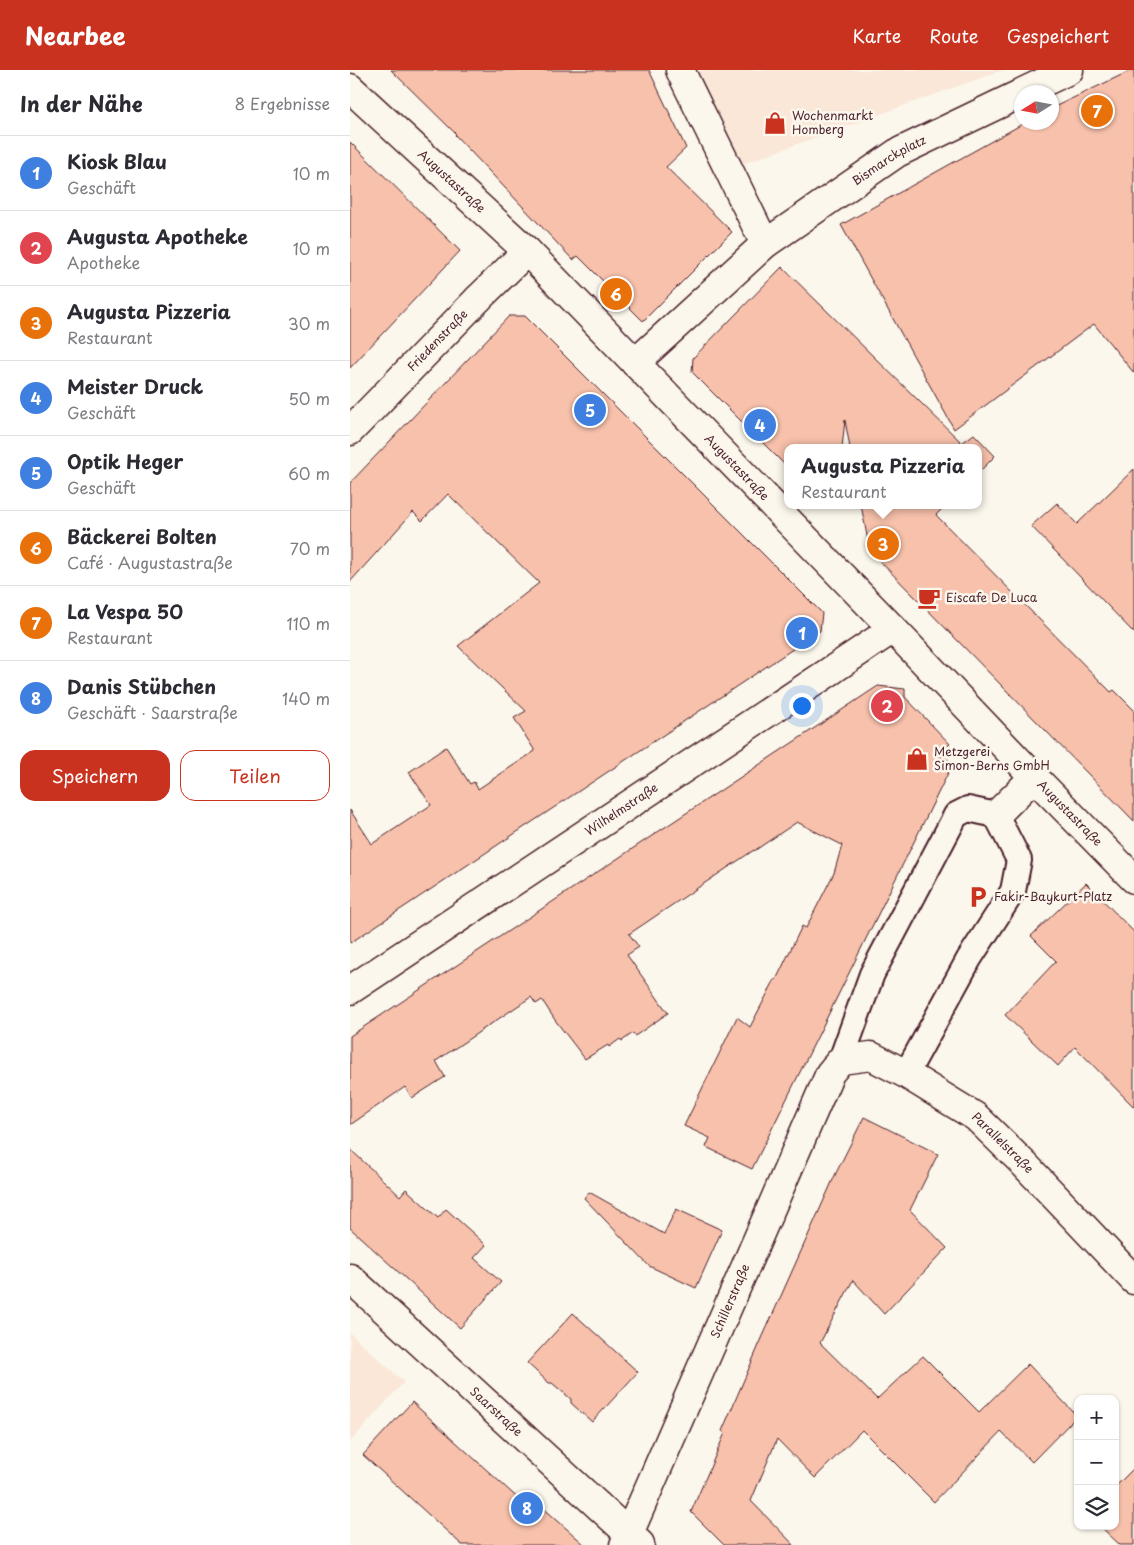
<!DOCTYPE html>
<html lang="de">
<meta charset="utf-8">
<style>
:root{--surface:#fff;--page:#f2f2f3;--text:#2b2b33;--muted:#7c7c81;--line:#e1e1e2;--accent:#c8321e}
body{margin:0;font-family:"Playpen Sans",sans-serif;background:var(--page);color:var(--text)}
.controls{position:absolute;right:15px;bottom:15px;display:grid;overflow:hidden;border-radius:10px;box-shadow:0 1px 4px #0004}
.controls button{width:45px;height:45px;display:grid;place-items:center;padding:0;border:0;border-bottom:1px solid var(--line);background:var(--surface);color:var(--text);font:25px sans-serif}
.compass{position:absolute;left:664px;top:15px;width:45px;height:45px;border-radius:50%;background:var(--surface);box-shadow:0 1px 4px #0004;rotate:259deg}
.you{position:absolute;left:451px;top:635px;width:18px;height:18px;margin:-12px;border:4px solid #fff;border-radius:50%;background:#1a73e8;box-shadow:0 0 0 8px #1a73e833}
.badge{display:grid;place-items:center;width:32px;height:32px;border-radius:50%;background:var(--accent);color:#fff;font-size:16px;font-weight:700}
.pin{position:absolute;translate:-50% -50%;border:2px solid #fff;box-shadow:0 1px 5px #0006}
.popup{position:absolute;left:434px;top:374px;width:198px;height:65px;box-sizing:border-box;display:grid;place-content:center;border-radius:10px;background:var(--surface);filter:drop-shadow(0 1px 4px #0005);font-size:16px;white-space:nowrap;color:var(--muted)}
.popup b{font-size:19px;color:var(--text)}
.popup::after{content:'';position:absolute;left:50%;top:100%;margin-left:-10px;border:10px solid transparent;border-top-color:var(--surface)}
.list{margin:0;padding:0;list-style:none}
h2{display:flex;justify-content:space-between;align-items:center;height:65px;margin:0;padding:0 20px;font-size:21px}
h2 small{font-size:16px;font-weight:400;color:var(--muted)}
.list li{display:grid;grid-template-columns:32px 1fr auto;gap:15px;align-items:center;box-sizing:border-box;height:75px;padding:0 20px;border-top:1px solid var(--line)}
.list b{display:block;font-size:19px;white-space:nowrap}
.list p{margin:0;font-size:16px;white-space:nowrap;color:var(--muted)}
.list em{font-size:16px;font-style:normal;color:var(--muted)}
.actions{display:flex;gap:10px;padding:15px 20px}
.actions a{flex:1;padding:11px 0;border:1px solid var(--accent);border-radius:15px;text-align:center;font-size:18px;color:var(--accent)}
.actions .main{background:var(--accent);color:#fff}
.icon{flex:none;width:28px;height:28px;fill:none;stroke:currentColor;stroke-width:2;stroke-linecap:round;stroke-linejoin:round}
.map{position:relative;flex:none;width:784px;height:1475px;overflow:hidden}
header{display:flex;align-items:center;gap:30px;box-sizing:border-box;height:70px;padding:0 25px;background:var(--accent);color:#fff}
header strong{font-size:24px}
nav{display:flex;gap:28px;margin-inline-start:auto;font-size:18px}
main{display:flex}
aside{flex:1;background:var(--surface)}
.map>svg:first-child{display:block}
.built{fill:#fae7d8}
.building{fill:#f7c1ab;stroke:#4a1f2b}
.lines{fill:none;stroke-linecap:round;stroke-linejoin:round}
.service-casing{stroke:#4a1f2b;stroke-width:28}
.pedestrian-casing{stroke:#4a1f2b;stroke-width:31}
.minor-casing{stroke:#4a1f2b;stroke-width:31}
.service{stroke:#fbf7ec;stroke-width:24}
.pedestrian{stroke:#fbf7ec;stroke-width:28}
.minor{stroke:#fbf7ec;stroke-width:28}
.labels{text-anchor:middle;stroke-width:5;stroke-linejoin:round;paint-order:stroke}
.poi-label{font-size:12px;fill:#4a1f2b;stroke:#fbf7ec;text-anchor:start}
.street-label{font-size:12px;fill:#4a1f2b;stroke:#fbf7ec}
</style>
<header>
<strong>Nearbee</strong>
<nav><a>Karte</a><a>Route</a><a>Gespeichert</a></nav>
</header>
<main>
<aside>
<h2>In der Nähe<small>8 Ergebnisse</small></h2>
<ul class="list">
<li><span class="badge" style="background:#3f7fe0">1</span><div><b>Kiosk Blau</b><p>Geschäft</p></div><em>10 m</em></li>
<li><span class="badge" style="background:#e0444e">2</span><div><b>Augusta Apotheke</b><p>Apotheke</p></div><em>10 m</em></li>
<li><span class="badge" style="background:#e8710a">3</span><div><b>Augusta Pizzeria</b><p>Restaurant</p></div><em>30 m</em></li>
<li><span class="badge" style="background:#3f7fe0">4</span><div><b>Meister Druck</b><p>Geschäft</p></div><em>50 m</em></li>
<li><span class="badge" style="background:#3f7fe0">5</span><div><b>Optik Heger</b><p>Geschäft</p></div><em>60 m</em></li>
<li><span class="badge" style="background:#e8710a">6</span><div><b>Bäckerei Bolten</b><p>Café · Augustastraße</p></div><em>70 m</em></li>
<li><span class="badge" style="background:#e8710a">7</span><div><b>La Vespa 50</b><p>Restaurant</p></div><em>110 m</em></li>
<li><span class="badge" style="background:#3f7fe0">8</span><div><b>Danis Stübchen</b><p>Geschäft · Saarstraße</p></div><em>140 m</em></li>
</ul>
<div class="actions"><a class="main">Speichern</a><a>Teilen</a></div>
</aside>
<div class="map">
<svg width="784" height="1475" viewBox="0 0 784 1475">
<rect width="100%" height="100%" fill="#fbf7ec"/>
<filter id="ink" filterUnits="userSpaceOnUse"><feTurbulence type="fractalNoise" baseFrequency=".02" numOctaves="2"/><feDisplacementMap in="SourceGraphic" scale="10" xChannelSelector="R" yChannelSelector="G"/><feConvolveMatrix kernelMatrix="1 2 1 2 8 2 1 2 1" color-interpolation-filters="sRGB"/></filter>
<g filter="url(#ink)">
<g class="built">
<polygon points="323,0 653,0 362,105"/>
<polygon points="0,1263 54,1312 0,1372"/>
</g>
<g class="building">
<polygon points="41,0 299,0 336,78 316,97 382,162 293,251 228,186 223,190 105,65 106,64"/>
<polygon points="782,0 784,0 784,303 744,254 604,359 491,155 676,52 702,52 702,38"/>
<polygon points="0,72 110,181 0,298"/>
<polygon points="432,197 612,373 624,364 645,386 628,403 628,378 500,378 495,350 492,378 438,378 438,398 342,302 343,288"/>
<polygon points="159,246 175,246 472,543 470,561 0,873 0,740 22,774 81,735 59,702 96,677 120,714 124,712 128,719 185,681 164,648 176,641 108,576 189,513 98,424 72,451 63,442 0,512 0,413"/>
<polygon points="784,399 784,563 681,456 707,433 727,454"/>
<polygon points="511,435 596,435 586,445 761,622 764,620 784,640 784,751 520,481"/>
<polygon points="528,616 555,619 555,627 600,674 589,684 603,693 402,1099 356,1077 360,1068 334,1056 387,947 400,957 425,909 426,910 452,856 456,858 484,803 492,775 447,752 404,781 404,780 279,864 289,877 277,885 318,943 285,966 283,963 272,971 270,969 259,977 258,975 235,989 205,950 192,930 186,934 181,927 86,991 95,1007 62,1028 55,1017 0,1055 0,966"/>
<polygon points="736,813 784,862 784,1037 725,977 708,996 655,945 706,891 681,866"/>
<polygon points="514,1047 588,1084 560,1140 597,1178 534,1244 503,1210 470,1273 527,1329 573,1286 629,1342 678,1294 727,1346 682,1392 651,1362 584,1432 512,1360 465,1408 427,1369 401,1431 444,1475 374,1475 341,1442 375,1363 372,1361 409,1275 486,1103"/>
<polygon points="0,1079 50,1126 56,1119 88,1148 96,1139 136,1175 124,1188 151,1212 110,1258 0,1158"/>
<polygon points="239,1122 314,1164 326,1139 372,1160 346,1218 299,1196 234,1128"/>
<polygon points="223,1243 288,1302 242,1352 221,1333 221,1329 202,1313 199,1313 177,1293"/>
<polygon points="62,1332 173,1433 176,1430 186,1440 190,1435 235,1475 112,1475 13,1385"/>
<polygon points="784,1398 784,1475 770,1475 750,1456 765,1456 765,1417"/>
</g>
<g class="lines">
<defs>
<polyline id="service" points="491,990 522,904 606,745 618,739 646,745 669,790 663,821 619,889 556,1004"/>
<g id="pedestrian">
<polyline points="330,0 415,174"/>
<path id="s1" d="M0,18L177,181L543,559L684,707L784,809"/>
<polyline points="128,229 177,181"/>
<polyline points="482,600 543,559"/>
<polyline points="646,745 684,707"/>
</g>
<g id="minor">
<polyline points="673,22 719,0"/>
<path id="s2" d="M285,293L415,174L547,83L672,23"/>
<path id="s3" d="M0,361L128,229"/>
<path id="s4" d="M0,920L482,600"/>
<path id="s5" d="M0,1208L290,1474"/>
<path id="s6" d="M274,1475L480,1003L491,990L521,986L556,1004L626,1047L675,1095L784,1210"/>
</g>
</defs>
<use href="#service" class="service-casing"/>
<use href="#pedestrian" class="pedestrian-casing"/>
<use href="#minor" class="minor-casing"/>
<use href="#service" class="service"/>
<use href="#pedestrian" class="pedestrian"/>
<use href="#minor" class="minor"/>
</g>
</g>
<defs>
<symbol id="shop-bare" viewBox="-9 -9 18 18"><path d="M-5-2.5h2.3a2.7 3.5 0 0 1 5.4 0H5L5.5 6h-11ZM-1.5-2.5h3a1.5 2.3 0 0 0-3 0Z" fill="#c8321e" stroke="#fbf7ec" stroke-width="2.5" paint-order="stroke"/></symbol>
<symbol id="cafe-bare" viewBox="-9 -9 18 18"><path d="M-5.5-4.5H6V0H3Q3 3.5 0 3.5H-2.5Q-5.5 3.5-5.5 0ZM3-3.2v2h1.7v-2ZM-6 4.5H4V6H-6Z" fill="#c8321e" stroke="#fbf7ec" stroke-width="2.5" paint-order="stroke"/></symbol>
<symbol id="parking-bare" viewBox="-9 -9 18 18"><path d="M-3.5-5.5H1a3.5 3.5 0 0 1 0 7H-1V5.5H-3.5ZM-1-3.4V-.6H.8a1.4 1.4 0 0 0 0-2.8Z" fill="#c8321e" stroke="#fbf7ec" stroke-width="2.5" paint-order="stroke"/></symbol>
</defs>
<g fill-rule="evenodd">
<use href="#shop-bare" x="409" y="37" width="32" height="32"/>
<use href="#cafe-bare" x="563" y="512" width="32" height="32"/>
<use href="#shop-bare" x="551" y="673" width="32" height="32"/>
<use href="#parking-bare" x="612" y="811" width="32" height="32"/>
</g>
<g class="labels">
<g class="poi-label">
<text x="442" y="50">Wochenmarkt<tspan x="442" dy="14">Homberg</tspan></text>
<text x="596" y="532">Eiscafe De Luca</text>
<text x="584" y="686">Metzgerei<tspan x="584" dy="14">Simon-Berns GmbH</tspan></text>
<text x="644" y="831">Fakir-Baykurt-Platz</text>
</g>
<g class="street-label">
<text dy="4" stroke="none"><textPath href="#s2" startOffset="326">Bismarckplatz</textPath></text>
<text dy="4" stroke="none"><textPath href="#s1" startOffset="138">Augustastraße</textPath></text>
<text dy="4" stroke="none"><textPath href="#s3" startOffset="126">Friedenstraße</textPath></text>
<text dy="4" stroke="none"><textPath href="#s1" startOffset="542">Augustastraße</textPath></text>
<text dy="4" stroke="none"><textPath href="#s4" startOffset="326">Wilhelmstraße</textPath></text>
<text dy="4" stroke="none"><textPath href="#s1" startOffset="1022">Augustastraße</textPath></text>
<text dy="4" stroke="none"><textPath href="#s6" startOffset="721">Parallelstraße</textPath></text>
<text dy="4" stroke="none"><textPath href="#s6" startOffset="266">Schillerstraße</textPath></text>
<text dy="4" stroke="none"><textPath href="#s5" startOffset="198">Saarstraße</textPath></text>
</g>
</g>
</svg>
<div class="controls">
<button>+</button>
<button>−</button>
<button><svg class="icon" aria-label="layers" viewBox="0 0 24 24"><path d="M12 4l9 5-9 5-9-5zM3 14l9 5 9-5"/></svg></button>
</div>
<svg class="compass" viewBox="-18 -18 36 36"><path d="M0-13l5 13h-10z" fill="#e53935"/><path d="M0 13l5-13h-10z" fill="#7c7c81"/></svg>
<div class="you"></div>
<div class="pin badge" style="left:452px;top:563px;background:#3f7fe0">1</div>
<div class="pin badge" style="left:537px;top:636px;background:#e0444e">2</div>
<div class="pin badge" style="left:533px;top:474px;background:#e8710a">3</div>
<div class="popup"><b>Augusta Pizzeria</b>Restaurant</div>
<div class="pin badge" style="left:410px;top:355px;background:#3f7fe0">4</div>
<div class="pin badge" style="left:240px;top:340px;background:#3f7fe0">5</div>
<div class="pin badge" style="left:266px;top:224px;background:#e8710a">6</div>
<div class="pin badge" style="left:747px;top:41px;background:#e8710a">7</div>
<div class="pin badge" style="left:177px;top:1438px;background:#3f7fe0">8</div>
</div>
</main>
